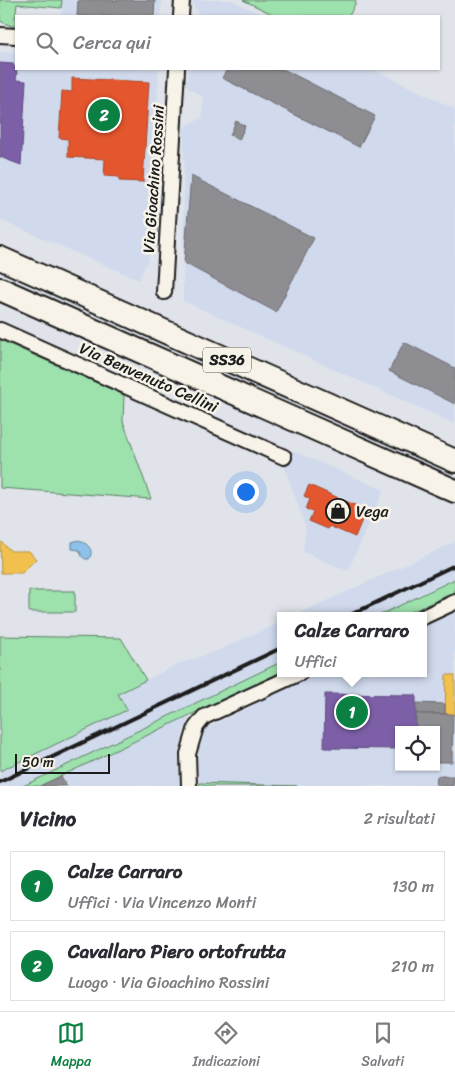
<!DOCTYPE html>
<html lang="it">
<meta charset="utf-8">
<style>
:root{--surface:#fff;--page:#f2f2f3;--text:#2b2b33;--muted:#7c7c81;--line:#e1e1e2;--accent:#0b8043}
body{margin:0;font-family:Sriracha,sans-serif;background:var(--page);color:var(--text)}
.controls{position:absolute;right:15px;bottom:15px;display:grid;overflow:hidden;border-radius:0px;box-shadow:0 1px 4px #0004}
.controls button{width:45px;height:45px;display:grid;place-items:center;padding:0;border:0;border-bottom:1px solid var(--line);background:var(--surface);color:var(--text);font:25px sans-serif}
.scale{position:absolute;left:15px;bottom:12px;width:95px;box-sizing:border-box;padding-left:5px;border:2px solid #1c1c1c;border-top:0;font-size:14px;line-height:18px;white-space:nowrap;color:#1c1c1c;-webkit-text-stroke:4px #f7f3e8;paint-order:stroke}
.you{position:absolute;left:245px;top:491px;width:18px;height:18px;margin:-12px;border:4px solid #fff;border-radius:50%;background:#1a73e8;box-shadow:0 0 0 8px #1a73e833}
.badge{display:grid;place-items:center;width:32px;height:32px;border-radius:50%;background:var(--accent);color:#fff;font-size:16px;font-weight:700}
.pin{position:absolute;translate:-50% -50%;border:2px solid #fff;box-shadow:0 1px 5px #0006}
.popup{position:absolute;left:277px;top:612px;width:150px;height:65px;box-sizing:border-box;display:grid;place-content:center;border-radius:0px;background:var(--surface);filter:drop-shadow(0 1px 4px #0005);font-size:16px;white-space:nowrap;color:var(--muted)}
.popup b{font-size:19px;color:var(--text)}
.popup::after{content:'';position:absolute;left:50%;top:100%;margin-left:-10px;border:10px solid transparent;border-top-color:var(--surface)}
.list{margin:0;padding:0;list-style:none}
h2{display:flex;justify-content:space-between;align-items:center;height:65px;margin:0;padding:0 20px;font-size:21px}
h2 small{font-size:16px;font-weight:400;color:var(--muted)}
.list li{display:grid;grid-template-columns:32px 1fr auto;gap:15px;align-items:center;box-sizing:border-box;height:70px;margin:0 10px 10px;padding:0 10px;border:1px solid var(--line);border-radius:0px}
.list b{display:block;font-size:19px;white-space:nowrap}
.list p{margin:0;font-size:16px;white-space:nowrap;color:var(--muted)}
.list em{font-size:16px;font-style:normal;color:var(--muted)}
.icon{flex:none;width:28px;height:28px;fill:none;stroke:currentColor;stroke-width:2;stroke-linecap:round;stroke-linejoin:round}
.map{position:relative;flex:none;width:455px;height:786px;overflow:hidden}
.search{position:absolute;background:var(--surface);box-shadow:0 1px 4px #0004;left:15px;right:15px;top:15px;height:55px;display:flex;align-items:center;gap:12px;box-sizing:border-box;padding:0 18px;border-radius:0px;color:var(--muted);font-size:19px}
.sheet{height:225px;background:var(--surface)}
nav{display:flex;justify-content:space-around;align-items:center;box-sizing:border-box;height:70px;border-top:1px solid var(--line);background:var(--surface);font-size:14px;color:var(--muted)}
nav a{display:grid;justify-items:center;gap:2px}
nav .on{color:var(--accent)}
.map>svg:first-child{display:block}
.built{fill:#d0daec;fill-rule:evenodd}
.green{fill:#9de1ad;stroke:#5c7e64}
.water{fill:#8ec1ea;stroke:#607f98}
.homes{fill:#f2c14e;stroke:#b2903f}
.shops{fill:#e4572e;stroke:#a84529}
.offices{fill:#7b5ea7;stroke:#5e4a7d}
.industry{fill:#8d8d92;stroke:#6b6b6f}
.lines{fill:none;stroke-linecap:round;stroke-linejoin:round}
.minor-casing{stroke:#1c1c1c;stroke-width:18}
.trunk-casing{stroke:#1c1c1c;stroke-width:26}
.minor{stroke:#f7f3e8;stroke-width:14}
.trunk{stroke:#f7f3e8;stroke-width:22}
.rail{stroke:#1c1c1c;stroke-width:4}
.labels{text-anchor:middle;stroke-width:5;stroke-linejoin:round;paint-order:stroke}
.shield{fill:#f7f3e8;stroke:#5e5c59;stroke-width:1}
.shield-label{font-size:15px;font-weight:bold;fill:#1c1c1c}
.street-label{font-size:16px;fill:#1c1c1c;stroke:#f7f3e8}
.poi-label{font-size:16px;fill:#1c1c1c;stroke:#f7f3e8;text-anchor:start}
</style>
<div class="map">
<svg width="455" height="786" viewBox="0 0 455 786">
<rect width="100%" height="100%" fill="#e0e4ea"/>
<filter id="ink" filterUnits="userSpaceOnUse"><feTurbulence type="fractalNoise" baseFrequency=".02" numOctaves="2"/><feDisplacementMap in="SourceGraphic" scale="10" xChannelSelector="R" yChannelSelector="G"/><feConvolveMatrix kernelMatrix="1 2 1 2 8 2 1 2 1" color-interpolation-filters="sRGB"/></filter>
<g filter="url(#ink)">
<g class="built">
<polygon points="62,0 162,0 161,16 61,16"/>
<polygon points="194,0 231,0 265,16 200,16 192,4"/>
<polygon points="0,52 16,53 16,69 159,69 149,257 139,280 0,220"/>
<polygon points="188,69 373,69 455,109 455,424 183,301 184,127 202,118 203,97 187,87"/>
<polygon points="291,450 384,490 348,571 303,552 306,528 284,466"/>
<polygon points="455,542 455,579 378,616 293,616"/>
<path d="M455,608V786H297L199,783L198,753L206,728L319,673H423V624ZM399,730H436V767H399Z"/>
<polygon points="281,622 281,662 23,786 0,786 0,771 127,710 118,694 176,665 219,650"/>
<polygon points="189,715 178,752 179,786 40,786"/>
</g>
<g class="green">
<polygon points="0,0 62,0 61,8 17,4 14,27 0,21"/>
<polygon points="243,0 355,0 356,2 349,16 276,16"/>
<polygon points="0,340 124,395 123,421 151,499 0,488"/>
<polygon points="455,579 455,592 402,616 378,616"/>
<rect x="29" y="591" width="46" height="21"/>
<polygon points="0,636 121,638 146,680 118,694 127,710 0,771"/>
<polygon points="281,662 281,672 40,786 23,786"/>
<polygon points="199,783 200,783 297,786 200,786"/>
</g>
<path class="water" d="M79,540C87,544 95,549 89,559C81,560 82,554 79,550L72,549V542Z"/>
<g class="homes">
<polygon points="0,541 11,551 29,551 36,559 22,573 1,573"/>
<polygon points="446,675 455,675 455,715 445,714"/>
</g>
<g class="shops">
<polygon points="72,78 149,82 143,182 119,181 119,177 104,176 105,159 68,157 68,139 59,138 62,91 72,92"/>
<polygon points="309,485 366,510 355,537 329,526 328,529 309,521 313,512 306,509 310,499 304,496"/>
</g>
<g class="offices">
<polygon points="0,63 13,64 17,72 16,80 26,81 21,165 0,157"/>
<polygon points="325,694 416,695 416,730 399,730 399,749 324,748"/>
</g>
<g class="industry">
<polygon points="78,0 155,0 154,16 77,16"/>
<polygon points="227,69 283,69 375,116 359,147 222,78"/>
<polygon points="236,121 245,126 239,140 230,135"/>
<polygon points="191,176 314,238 276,312 184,263"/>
<polygon points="404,342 455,368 455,404 389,371"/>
<polygon points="416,703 445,704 445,714 416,714"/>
<polygon points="416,714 453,714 452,762 436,762 436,730 416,730"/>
<polygon points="61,776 67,786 40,786"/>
<polygon points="437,776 454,776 453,786 436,786"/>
</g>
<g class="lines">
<defs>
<g id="minor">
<polyline points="181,16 182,0"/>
<polyline points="0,35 16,36"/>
<polyline points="164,292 177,69"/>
<polyline points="0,330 284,457"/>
<polyline points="423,617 455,602"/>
<polyline points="189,786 188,754 196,727 204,717 300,673"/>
</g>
<g id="trunk">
<polyline points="0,258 455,461"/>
<polyline points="0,289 455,491"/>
</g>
</defs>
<use href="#minor" class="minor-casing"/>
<use href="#trunk" class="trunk-casing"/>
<use href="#minor" class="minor"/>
<use href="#trunk" class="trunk"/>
<g class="rail">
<polyline points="348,616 455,565"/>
<polyline points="0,782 281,648"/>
</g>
</g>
</g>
<defs>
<symbol id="shop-ring" viewBox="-11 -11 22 22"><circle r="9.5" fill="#f7f3e8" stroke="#1c1c1c" stroke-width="1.5"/><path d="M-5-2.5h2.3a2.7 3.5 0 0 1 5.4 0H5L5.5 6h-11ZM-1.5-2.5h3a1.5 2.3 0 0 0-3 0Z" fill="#1c1c1c"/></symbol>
</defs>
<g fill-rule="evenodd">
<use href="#shop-ring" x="324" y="497" width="28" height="28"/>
</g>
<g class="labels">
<rect class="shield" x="203" y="347.5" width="48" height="25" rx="4"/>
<g class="shield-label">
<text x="227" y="365">SS36</text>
</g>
<g class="street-label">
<text transform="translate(153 179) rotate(-86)" y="6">Via Gioachino Rossini</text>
<text transform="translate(149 377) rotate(24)" y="6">Via Benvenuto Cellini</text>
</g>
<g class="poi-label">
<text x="356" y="517">Vega</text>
</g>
</g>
</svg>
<div class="controls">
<button><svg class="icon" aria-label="locate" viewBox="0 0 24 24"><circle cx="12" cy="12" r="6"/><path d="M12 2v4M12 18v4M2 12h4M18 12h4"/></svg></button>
</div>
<div class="scale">50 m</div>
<div class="you"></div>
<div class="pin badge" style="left:352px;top:712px">1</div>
<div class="popup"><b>Calze Carraro</b>Uffici</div>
<div class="pin badge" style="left:104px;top:115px">2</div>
<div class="search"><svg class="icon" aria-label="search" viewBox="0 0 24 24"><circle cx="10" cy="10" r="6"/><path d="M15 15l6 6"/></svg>Cerca qui</div>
</div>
<section class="sheet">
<h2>Vicino<small>2 risultati</small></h2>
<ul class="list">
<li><span class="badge">1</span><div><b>Calze Carraro</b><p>Uffici · Via Vincenzo Monti</p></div><em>130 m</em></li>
<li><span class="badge">2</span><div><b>Cavallaro Piero ortofrutta</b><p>Luogo · Via Gioachino Rossini</p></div><em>210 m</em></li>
</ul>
</section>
<nav>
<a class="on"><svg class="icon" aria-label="map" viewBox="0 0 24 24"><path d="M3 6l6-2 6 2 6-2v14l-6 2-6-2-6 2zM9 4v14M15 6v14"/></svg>Mappa</a>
<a><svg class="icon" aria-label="directions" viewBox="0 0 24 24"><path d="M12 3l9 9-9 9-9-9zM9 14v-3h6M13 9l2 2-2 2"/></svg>Indicazioni</a>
<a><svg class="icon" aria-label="saved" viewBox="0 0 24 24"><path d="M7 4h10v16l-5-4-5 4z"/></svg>Salvati</a>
</nav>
